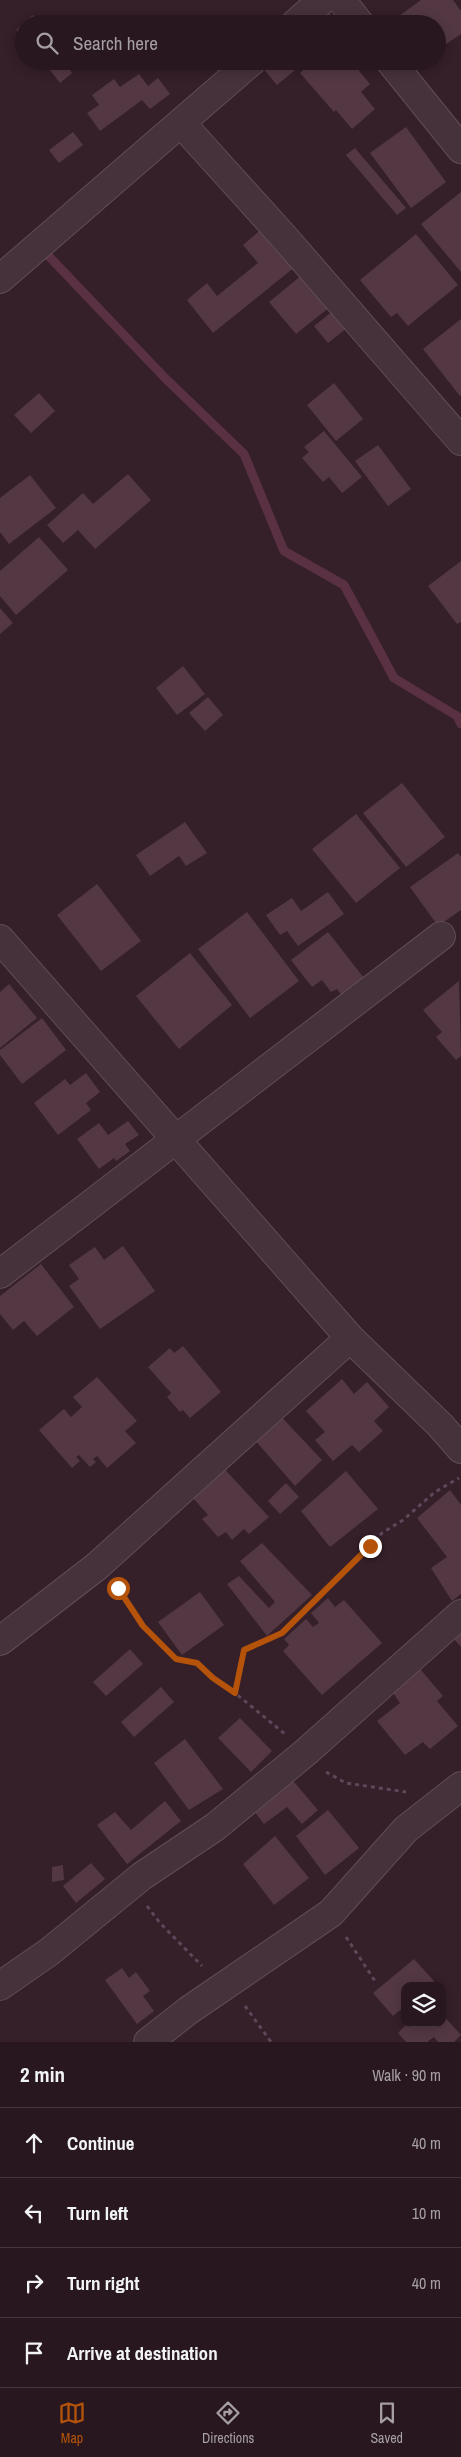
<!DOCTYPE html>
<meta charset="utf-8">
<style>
:root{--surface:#28171f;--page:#302028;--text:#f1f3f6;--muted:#a59fa4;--line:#44363d;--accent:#b45309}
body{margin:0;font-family:"Archivo Narrow",sans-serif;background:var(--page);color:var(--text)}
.controls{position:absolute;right:15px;bottom:15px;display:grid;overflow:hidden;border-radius:10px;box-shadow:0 2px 12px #0003}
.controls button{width:45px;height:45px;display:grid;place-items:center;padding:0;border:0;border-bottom:1px solid var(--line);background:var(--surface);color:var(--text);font:25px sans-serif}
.stop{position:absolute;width:15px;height:15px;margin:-11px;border:4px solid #b45309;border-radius:50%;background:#fff}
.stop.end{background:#b45309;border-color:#fff;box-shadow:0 1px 5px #0008}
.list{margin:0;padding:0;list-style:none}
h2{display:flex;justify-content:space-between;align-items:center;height:65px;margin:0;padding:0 20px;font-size:21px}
h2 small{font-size:16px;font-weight:400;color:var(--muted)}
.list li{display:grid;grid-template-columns:32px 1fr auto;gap:15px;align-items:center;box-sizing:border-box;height:70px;padding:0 20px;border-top:1px solid var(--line)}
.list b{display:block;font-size:19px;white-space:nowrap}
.list em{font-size:16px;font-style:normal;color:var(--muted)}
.icon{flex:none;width:28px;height:28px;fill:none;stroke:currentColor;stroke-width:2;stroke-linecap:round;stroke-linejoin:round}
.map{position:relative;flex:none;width:461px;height:2042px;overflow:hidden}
.search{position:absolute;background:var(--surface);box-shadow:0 2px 12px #0003;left:15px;right:15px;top:15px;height:55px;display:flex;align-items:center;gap:12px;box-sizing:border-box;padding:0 18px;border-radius:28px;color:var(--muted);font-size:19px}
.sheet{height:345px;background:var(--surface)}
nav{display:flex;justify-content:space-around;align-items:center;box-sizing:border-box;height:70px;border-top:1px solid var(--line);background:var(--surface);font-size:14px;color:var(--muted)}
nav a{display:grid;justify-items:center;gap:2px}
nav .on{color:var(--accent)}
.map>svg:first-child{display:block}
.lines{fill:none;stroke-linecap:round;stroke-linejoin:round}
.stream{stroke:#5a3143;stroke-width:9}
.building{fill:#533844}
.minor-casing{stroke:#614d55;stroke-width:30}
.path{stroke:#5d4759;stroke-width:3;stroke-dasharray:4 4;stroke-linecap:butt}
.minor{stroke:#46323b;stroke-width:28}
.route{stroke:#b45309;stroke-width:6}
</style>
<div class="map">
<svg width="461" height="2042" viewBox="0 0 461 2042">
<rect width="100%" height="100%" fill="#351f29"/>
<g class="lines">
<polyline class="stream" points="41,248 165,378 244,454 284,551 344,585 394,678 457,716 461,724"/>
</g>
<g class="building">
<polygon points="421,0 453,0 461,11 461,34 437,50 437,24 394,24 392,21"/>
<polygon points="329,12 338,24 314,24"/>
<polygon points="33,15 40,24 24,24 24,39 16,30"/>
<polygon points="43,61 80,61 70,70 72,73 60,83"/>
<polygon points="267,61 306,61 277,85 261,66"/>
<polygon points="313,61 351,61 370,84 361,92 375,109 352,129 336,110 334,112 300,73"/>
<polygon points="139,74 148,86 158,78 170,94 150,109 142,100 100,131 87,113 99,105 92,95 114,79 120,87"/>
<polygon points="406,127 446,182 411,208 370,153"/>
<polygon points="73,132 83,145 59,163 49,150"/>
<polygon points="355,148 406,208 397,215 346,155"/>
<polygon points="461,192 461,272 421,224"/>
<polygon points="265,226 296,266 213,333 187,300 207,283 217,296 258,263 243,245"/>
<polygon points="416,234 458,285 408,326 397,313 391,317 360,280"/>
<polygon points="308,270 336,302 296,334 269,302"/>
<polygon points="333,311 347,328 328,343 314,326"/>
<polygon points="461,319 461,395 460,396 423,349"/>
<polygon points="334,383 363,419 336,441 307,405"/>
<polygon points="39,393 55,411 31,433 14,415"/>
<polygon points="324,431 362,477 342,493 329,477 323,482 302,458 309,452 304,447"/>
<polygon points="378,445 411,489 388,506 355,461"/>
<polygon points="128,474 151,500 95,549 78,530 63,543 47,525 83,493 93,504"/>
<polygon points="30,475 56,508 9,544 0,532 0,498"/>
<polygon points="39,537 68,570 16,615 0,596 0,571"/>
<polygon points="461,561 461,622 457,624 428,586"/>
<polygon points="0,608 13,623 0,634"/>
<polygon points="183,666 205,694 177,715 156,688"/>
<polygon points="208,697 223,715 205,731 189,713"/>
<polygon points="402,783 445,837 406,867 363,813"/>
<polygon points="356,814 400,868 356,903 312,849"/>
<polygon points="185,822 207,853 186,866 179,856 150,876 136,855"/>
<polygon points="458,853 461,857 461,910 438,926 410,887"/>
<polygon points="97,884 141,941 101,971 57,915"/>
<polygon points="328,892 344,914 298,946 287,931 280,935 266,915 292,898 301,911"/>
<polygon points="247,912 299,981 250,1018 198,949"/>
<polygon points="328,932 364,978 342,996 337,989 331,992 322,980 312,987 291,960"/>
<polygon points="190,953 232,1005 179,1049 136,996"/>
<polygon points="459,981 461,1056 456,1060 436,1037 442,1032 423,1010"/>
<polygon points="9,984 37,1018 0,1048 0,992"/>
<polygon points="42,1018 66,1050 22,1084 0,1055 0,1050"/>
<polygon points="86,1073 100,1092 86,1103 91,1110 58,1135 34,1103 65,1079 70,1085"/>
<polygon points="128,1121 139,1135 125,1144 130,1151 116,1161 114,1158 99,1169 77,1139 99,1123 108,1135"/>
<polygon points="123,1246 155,1291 100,1329 69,1286 79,1279 69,1265 95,1247 104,1260"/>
<polygon points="41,1264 74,1307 37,1336 24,1321 13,1330 0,1314 0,1296"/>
<polygon points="183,1346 221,1392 190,1418 183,1410 180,1412 167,1397 171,1393 148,1367 170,1348 174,1353"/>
<polygon points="97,1377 137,1421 125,1431 136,1443 107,1468 97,1456 93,1459 96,1462 90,1467 79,1455 76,1457 80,1461 72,1468 39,1430 64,1409 71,1417 82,1407 73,1397"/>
<polygon points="342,1379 354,1394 367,1382 389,1407 374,1421 383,1431 359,1452 352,1445 333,1461 315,1440 325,1432 306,1411"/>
<polygon points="274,1409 322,1460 295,1486 248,1432"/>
<polygon points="218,1462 269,1517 249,1534 244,1529 232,1540 226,1532 218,1537 202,1519 208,1515 185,1489"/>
<polygon points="346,1471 378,1509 330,1547 301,1511"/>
<polygon points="286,1483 299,1497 280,1514 268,1501"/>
<polygon points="450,1490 461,1505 461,1594 452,1601 431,1568 447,1557 417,1518"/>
<polygon points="262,1543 312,1595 267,1636 227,1584 239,1576 269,1608 275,1602 240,1561"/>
<polygon points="200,1592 224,1625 182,1655 158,1622"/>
<polygon points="328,1598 335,1607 344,1600 382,1643 322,1695 283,1651 289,1645 284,1639 306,1619 313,1627 319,1623 311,1613"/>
<polygon points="461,1630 461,1647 452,1637"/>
<polygon points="130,1649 143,1664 106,1696 93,1682"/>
<polygon points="416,1664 443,1696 437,1701 458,1726 430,1749 423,1742 405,1755 377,1721 400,1703 389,1687"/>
<polygon points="161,1687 174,1702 134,1737 121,1722"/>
<polygon points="240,1718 272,1751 251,1772 218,1738"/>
<polygon points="185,1739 223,1789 189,1810 154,1763"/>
<polygon points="288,1775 318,1810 302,1824 287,1807 264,1824 251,1807"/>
<polygon points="165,1801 181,1821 127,1864 97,1825 115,1812 131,1830"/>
<polygon points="328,1810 359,1848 325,1875 296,1836"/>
<polygon points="275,1836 309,1878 274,1905 243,1864"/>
<polygon points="91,1863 105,1879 76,1903 63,1886"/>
<polygon points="63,1865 64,1880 52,1882 52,1867"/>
<polygon points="414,1959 434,1981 428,1986 405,1986 405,2006 393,2016 373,1993"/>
<polygon points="122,1968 129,1978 136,1972 150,1991 143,1996 154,2011 137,2024 105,1980"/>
<polygon points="442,2014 461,2035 454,2042 438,2042 434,2037 427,2042 406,2042 398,2033 408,2023 442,2023"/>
</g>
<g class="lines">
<defs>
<g id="minor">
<polyline points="341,0 360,24"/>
<polyline points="295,24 322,0"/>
<polyline points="390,61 461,149"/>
<polyline points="181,123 284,237 461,441"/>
<polyline points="0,279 252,61"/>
<polyline points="0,939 350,1338 440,1425 461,1449"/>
<polyline points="0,1274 441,936"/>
<polyline points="0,1641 96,1567 350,1338"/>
<polyline points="0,1986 49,1952 142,1876 215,1827 306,1752 461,1614"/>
<polyline points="148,2042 189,2010 331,1913 406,1829 461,1786"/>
</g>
</defs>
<use href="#minor" class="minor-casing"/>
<g class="path">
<polyline points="117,1586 143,1626 176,1659 197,1663 213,1678 235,1693 285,1734"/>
<polyline points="235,1693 244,1650 282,1633 382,1533 403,1520 435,1492 459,1478"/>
<polyline points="326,1772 346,1783 406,1792"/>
<polyline points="147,1906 160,1923 202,1966"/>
<polyline points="346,1937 375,1981"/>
<polyline points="245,2006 271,2042"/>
</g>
<use href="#minor" class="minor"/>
</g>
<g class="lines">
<polyline class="route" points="118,1588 143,1626 176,1659 197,1663 213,1678 235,1693 244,1650 282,1633 370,1546"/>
</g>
</svg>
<div class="controls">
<button><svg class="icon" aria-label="layers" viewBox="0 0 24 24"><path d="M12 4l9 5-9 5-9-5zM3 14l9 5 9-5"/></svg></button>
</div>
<div class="stop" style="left:118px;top:1588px"></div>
<div class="stop end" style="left:370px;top:1546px"></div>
<div class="search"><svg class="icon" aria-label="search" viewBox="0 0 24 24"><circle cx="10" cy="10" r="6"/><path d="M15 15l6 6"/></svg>Search here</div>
</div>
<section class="sheet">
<h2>2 min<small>Walk · 90 m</small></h2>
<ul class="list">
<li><svg class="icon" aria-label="ahead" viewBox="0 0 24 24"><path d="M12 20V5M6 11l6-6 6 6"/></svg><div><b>Continue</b></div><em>40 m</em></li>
<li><svg class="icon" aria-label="left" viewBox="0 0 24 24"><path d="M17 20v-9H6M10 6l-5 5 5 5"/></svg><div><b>Turn left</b></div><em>10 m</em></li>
<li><svg class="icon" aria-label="right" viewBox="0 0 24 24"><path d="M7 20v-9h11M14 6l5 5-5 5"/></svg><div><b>Turn right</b></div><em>40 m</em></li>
<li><svg class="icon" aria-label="arrive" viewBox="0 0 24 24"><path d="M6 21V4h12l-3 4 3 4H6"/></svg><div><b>Arrive at destination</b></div></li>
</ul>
</section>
<nav>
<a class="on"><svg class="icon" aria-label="map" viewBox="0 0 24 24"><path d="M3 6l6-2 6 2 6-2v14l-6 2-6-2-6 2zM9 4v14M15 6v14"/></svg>Map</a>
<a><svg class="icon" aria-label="directions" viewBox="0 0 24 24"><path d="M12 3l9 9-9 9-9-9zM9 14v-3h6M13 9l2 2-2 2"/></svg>Directions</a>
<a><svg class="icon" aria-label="saved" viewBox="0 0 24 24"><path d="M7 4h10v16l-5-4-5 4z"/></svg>Saved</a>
</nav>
